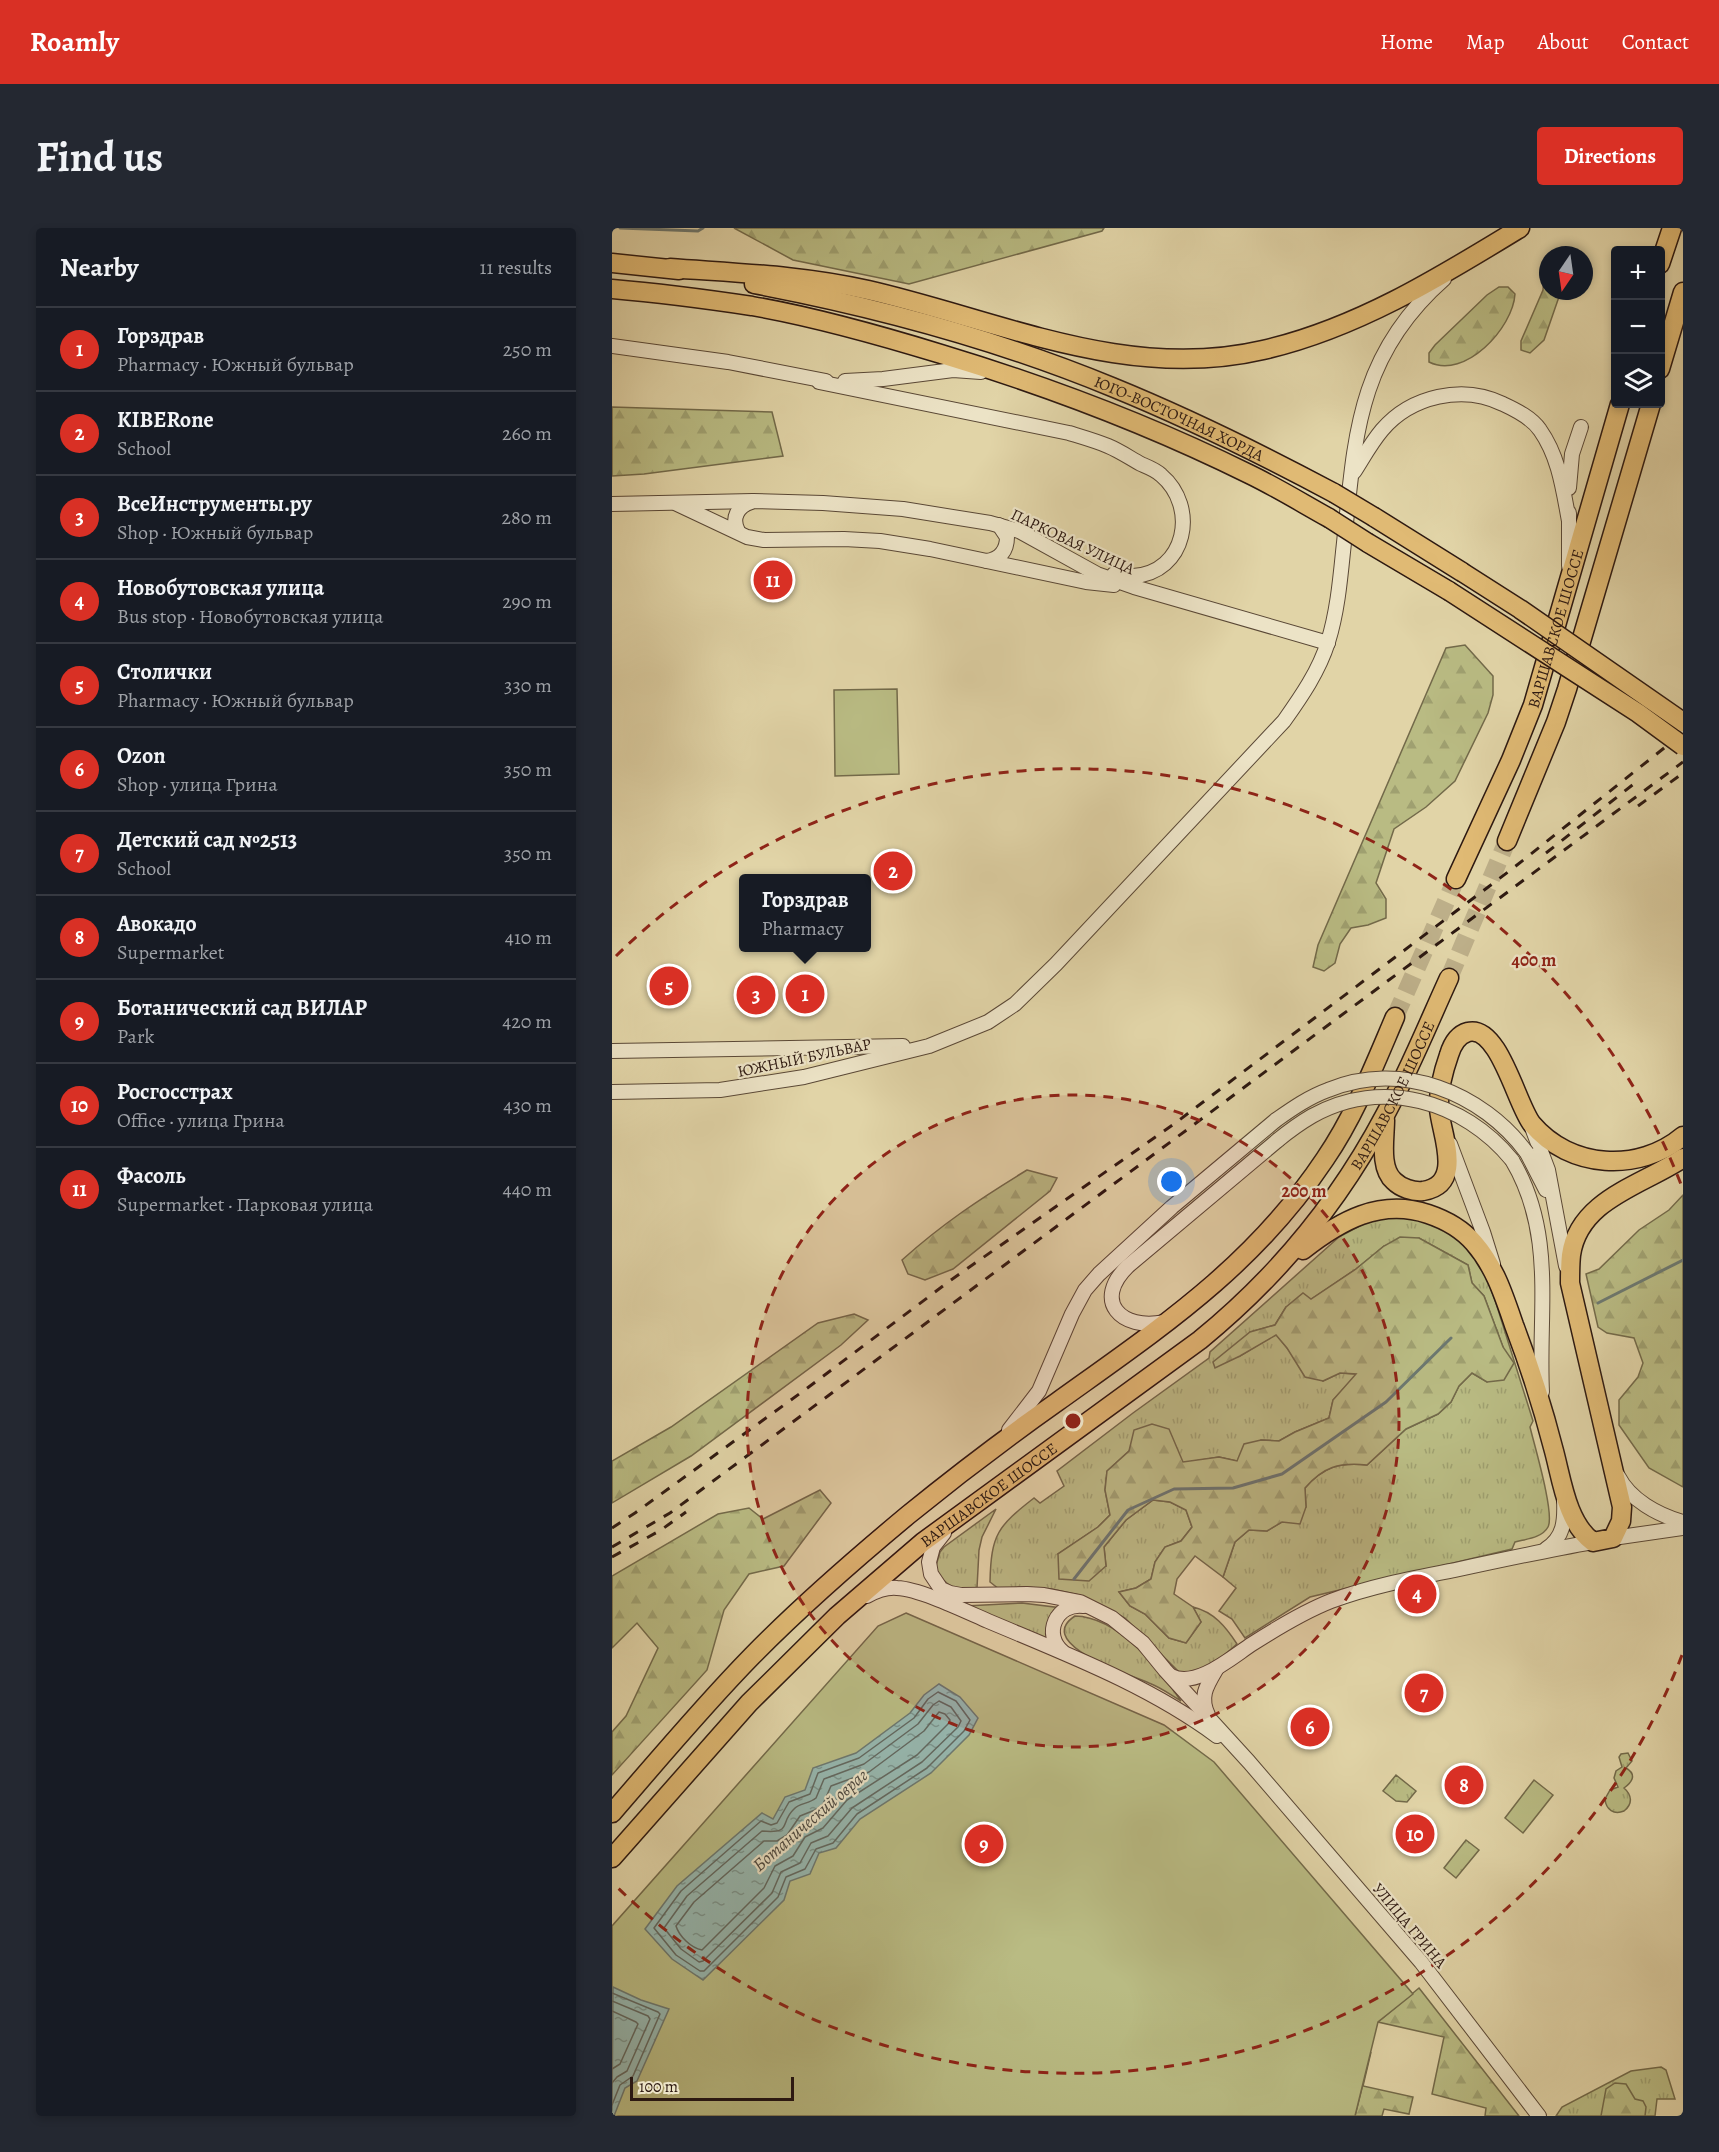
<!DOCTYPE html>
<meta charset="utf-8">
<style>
:root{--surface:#171b24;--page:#242831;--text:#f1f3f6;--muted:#9ea1a6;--line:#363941;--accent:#d93025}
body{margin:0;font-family:Alegreya,serif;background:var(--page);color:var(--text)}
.controls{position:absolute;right:18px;top:18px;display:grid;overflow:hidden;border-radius:6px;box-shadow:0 3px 9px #0003}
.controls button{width:54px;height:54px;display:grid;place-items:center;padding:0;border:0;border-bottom:2px solid var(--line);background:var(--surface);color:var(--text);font:30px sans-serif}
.compass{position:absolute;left:927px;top:18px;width:54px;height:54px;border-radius:50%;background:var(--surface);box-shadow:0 3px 9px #0003;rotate:193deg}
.scale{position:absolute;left:18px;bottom:15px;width:164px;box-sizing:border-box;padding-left:6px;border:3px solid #2d1911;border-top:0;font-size:16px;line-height:21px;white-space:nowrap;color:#2d1911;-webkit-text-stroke:4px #ece3c6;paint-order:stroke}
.you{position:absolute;left:560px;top:954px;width:21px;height:21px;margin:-15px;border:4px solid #fff;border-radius:50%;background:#1a73e8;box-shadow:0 0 0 9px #1a73e833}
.badge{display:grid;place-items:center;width:39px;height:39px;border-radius:50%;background:var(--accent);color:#fff;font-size:20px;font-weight:700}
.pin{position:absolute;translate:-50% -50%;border:3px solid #fff;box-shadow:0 2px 6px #0006}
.popup{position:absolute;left:127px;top:646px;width:132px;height:78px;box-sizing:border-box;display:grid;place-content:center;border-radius:6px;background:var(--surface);filter:drop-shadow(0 2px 4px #0005);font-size:20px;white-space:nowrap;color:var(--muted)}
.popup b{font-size:22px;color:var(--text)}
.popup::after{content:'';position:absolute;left:50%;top:100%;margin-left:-12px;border:12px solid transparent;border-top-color:var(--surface)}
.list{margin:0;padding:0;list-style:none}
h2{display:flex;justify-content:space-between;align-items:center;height:78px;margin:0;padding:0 24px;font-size:26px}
h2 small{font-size:20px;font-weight:400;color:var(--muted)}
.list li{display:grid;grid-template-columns:39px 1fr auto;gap:18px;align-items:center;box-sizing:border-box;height:84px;padding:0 24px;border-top:2px solid var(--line)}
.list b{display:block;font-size:22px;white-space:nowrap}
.list p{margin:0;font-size:20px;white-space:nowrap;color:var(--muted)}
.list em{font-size:20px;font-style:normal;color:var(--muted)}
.icon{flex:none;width:33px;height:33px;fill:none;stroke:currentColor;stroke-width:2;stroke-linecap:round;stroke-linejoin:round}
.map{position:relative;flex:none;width:1071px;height:1888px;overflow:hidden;border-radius:6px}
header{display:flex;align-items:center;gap:36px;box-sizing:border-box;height:84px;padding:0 30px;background:var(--accent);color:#fff}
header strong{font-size:28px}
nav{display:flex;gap:33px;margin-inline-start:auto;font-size:21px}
.intro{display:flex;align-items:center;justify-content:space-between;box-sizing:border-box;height:144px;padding:0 36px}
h1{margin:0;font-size:42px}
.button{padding:15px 27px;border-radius:6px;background:var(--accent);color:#fff;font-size:21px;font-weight:700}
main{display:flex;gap:36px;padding:0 36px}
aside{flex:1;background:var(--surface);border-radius:6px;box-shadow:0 3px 9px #0003}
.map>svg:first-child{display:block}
.grass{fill:url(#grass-tufts);stroke:#736a4a;stroke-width:1.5}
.forest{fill:url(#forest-firs);stroke:#736a4a;stroke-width:1.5}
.garden{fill:#b9bb83;stroke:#736a4a;stroke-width:1.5}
.water{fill:url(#water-ripples);stroke:#6c7870;stroke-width:1.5}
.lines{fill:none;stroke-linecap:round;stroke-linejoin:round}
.shore{stroke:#626860;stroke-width:1.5}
.stream{stroke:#6c7870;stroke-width:3}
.major-tunnel{stroke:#bdaf89;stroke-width:18;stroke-dasharray:18 9;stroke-linecap:butt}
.minor-casing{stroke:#5a4836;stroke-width:16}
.major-casing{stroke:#2d1911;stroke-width:21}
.minor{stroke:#ece3c6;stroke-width:14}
.major{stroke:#e0ba74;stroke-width:18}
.rail{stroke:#2d1911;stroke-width:3;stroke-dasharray:10 10;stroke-linecap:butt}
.minor-bridge-casing{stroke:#5a4836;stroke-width:16;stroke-linecap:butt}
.major-bridge-casing{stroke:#2d1911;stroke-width:21;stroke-linecap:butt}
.minor-bridge{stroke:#ece3c6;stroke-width:14}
.major-bridge{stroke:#e0ba74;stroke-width:18}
.ring{fill:none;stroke:#8f2418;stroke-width:3;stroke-dasharray:10 8}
.labels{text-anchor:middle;stroke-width:4.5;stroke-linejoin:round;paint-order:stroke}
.street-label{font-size:16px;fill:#2d1911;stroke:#ece3c6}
.water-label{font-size:18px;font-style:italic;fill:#4c4840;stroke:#ece3c6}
.centre{fill:#8f2418;stroke:#ece3c6;stroke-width:3}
.ring-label{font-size:18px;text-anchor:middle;font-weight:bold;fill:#8f2418;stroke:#ece3c6;stroke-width:4.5;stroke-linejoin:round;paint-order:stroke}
</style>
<header>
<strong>Roamly</strong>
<nav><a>Home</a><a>Map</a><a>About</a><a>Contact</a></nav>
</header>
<div class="intro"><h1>Find us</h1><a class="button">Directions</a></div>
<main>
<aside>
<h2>Nearby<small>11 results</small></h2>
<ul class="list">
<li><span class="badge">1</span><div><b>Горздрав</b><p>Pharmacy · Южный бульвар</p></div><em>250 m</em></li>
<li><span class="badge">2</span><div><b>KIBERone</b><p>School</p></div><em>260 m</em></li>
<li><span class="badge">3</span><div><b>ВсеИнструменты.ру</b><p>Shop · Южный бульвар</p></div><em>280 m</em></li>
<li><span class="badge">4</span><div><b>Новобутовская улица</b><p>Bus stop · Новобутовская улица</p></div><em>290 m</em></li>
<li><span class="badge">5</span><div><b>Столички</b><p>Pharmacy · Южный бульвар</p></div><em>330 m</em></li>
<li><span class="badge">6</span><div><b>Ozon</b><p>Shop · улица Грина</p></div><em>350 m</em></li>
<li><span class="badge">7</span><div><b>Детский сад №2513</b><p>School</p></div><em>350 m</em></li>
<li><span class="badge">8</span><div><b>Авокадо</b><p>Supermarket</p></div><em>410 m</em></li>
<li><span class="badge">9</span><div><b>Ботанический сад ВИЛАР</b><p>Park</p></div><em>420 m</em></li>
<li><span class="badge">10</span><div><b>Росгосстрах</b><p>Office · улица Грина</p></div><em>430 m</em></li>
<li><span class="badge">11</span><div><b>Фасоль</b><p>Supermarket · Парковая улица</p></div><em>440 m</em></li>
</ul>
</aside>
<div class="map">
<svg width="1071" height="1888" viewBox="0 0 1071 1888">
<defs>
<pattern id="grass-tufts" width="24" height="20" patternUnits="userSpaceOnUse" patternTransform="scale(1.5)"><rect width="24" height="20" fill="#b9bb83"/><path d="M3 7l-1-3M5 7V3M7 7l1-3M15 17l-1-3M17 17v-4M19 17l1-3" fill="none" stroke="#9fa070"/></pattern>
<pattern id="forest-firs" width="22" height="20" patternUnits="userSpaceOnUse" patternTransform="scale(1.5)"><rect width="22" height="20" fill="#b9bb83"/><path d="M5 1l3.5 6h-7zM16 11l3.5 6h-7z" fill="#9fa070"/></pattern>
<pattern id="water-ripples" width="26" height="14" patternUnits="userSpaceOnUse" patternTransform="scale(1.5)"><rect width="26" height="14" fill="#96b7af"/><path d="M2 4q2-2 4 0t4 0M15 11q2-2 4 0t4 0" fill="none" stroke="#7b948d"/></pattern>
</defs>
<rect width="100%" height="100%" fill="#e1d4a7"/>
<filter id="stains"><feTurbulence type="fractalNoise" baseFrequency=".00333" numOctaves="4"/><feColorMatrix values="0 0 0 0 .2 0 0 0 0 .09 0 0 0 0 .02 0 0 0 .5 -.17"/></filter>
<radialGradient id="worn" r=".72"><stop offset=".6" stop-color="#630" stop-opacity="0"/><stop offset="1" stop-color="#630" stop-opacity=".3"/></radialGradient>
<g class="grass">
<path d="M788,989L812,992L830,1000L855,1016L863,1028L875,1051L883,1072L921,1193L918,1199C922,1216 943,1286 936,1299C930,1310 914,1311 903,1314L900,1321L698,1369L633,1410L620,1391L607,1383L624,1360L611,1349L623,1314L637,1302L655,1303L694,1279L693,1260C711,1239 727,1234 755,1237L794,1201L826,1186L839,1174L847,1158L860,1145L875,1154L891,1119L872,1068L860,1055L856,1037L807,1010L772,1018L744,1041L698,1072L674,1079L663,1097L638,1104L628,1128L664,1106L675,1120L711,1153L728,1145L745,1146L721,1172L717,1190L683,1204L667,1213L649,1212L625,1233L607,1229L571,1235L517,1223L495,1243L493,1262L498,1287L486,1299L446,1326L494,1338L492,1319L514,1292L541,1272L558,1274L574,1282L580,1299L569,1313L553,1319L543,1334L539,1351L524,1360L507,1364L518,1378L533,1386L557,1410L574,1415L589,1394L581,1379C602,1384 614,1399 625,1416C608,1431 591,1446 567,1444L513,1390L489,1377L467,1367L440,1361L411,1359L387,1361L378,1354C379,1306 386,1298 422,1270L428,1275L452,1258L445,1243L521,1185L597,1130L598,1124L727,1009L755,994L770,990Z"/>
<path d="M384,1281L370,1309L367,1322L365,1360C342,1362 335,1360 323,1341L328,1324L332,1319Z"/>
<polygon points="410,1375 450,1380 438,1412 353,1378"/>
<path d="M463,1388C507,1389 546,1440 569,1473C559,1467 548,1459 537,1455C519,1447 420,1416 463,1388Z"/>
<path d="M1016,1525L1020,1533L1014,1540C1026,1547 1019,1555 1012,1560C1020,1567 1021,1576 1012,1583C1002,1587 994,1582 993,1571L998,1562L1006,1559L1002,1550L1004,1543L1010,1539L1007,1529L1009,1526Z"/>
<polygon points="784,1547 804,1563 795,1574 784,1573 771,1563"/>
<polygon points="854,1612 867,1622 844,1650 832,1640"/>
<polygon points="1049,1839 1054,1842 1063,1871 1045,1871 1043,1888 944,1888 950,1879 1019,1843"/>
</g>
<g class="forest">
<polygon points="122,0 492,0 490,3 297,56 181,32"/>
<polygon points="936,44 936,63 949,63 932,112 918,125 909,122 909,113 931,62 932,48"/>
<path d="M887,59H896L903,66C901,100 853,152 817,134V125L823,117L875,67Z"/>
<polygon points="0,179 160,184 171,228 32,246 0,248"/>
<polygon points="853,417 881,448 881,467 876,485 843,553 814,579 782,601 764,655 774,671 774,690 756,697 739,700 728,716 723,735 712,743 701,739 706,717 834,420"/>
<path d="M415,942L445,950L438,963L341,1041L313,1052L296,1046L290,1032C330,996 369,970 415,942Z"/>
<polygon points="1071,967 1071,1259 1037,1240 1007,1197 1007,1172 1026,1149 1031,1135 1022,1110 995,1105 986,1099 974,1046 987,1041 1027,1002 1057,982"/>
<path d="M788,1009L807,1010L856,1037L860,1055L872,1068L891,1119L902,1135L892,1152L875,1154L860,1145L847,1158L839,1174L826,1186L794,1201L755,1237C727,1234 711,1239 693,1260L694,1279L688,1296L670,1294L655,1303L637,1302L623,1314L611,1349L583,1328L565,1351L562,1366L581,1379L589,1394L574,1415L557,1410L533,1386L518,1378L507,1364L524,1360L539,1351L543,1334L553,1319L569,1313L580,1299L574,1282L558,1274L541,1272L514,1292L492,1319L494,1338L477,1353L447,1351L446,1326L486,1299L498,1287L493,1262L495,1243L517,1223L522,1202L540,1196L557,1201L571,1234L607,1229L625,1233L632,1216L649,1212L667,1213L683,1204L717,1190L721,1172L744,1146L728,1145L711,1153L693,1149L675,1120L664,1107L628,1128L603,1140L601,1134L638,1104L663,1097L674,1079L691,1065L699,1071L744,1041L772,1018Z"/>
<polygon points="242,1086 256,1092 229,1117 79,1228 0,1275 0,1233 59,1199 206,1095"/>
<polygon points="208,1262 219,1275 172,1338 137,1346 112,1382 95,1442 0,1547 0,1504 14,1488 46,1420 25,1395 0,1420 0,1348 106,1286 137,1280 151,1291"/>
<polygon points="807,1760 907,1888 873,1888 874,1880 820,1866 832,1809 766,1794"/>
<polygon points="759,1824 751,1858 801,1869 797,1886 772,1881 770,1888 743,1888"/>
<polygon points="1003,1855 1014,1856 1023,1871 1031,1873 1034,1879 1033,1888 989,1888 994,1861"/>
</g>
<g class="garden">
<polygon points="285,461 287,546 223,548 222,462"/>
<polygon points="294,1385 552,1497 602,1534 801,1766 766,1794 743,1888 0,1888 0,1698 266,1398"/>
<polygon points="922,1552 941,1567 911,1605 893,1590"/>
</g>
<g class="water">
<polygon points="327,1456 348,1469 366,1490 357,1507 319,1545 248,1591 224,1620 207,1625 198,1646 178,1653 172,1672 91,1752 60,1731 33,1701 65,1658 150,1585 161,1591 173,1569 193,1562 201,1540 244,1525 298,1485 312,1467"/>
<polygon points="1,1759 29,1772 57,1781 25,1853 13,1860 2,1888 0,1888"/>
</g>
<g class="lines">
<g class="shore">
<polygon points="326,1464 344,1473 358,1492 352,1503 315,1540 245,1586 221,1615 204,1621 193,1641 174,1649 166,1669 92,1743 88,1743 64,1727 42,1700 69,1663 149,1593 159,1597 165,1595 177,1574 198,1566 206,1545 247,1530 302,1490 316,1471"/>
<path d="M327,1473L339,1479L349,1493L346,1499L310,1534L240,1580L216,1608L199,1615L188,1635L169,1644L160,1665L91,1733L87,1734L69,1721L52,1700L75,1668L150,1603C181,1606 167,1595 182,1581C187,1575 197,1576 204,1570L212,1551L252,1536L306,1496L321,1477Z"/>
<path d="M327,1484L333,1486L338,1492L337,1495L305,1527L235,1572L211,1600L193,1609L181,1628L163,1638L152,1660L90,1722C79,1720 67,1708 64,1698L82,1674L152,1613H165L175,1607L188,1588L203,1582L211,1576L219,1558L257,1544L312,1503Z"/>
<polyline points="0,1765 46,1784 48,1786 21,1848 8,1857 0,1877"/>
<polyline points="0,1773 36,1788 38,1791 15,1843 5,1849 0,1855"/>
<polyline points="0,1783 24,1794 26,1796 8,1836 0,1841"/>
</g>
<g class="stream">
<polyline points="8,0 86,3 91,0"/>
<polyline points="986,1075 1071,1032"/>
<polyline points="462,1351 516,1282 562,1261 621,1260 670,1246 774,1174 839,1110"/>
</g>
<g class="major-tunnel">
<polyline points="837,750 895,613"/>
<polyline points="783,789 844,651"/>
</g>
<defs>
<g id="minor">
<polyline points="0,118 116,134 214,153"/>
<polyline points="233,153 271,151 341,142 369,144"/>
<path d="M207,154L457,205C470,209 484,213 496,218C508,223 518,230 529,236C536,239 544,242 549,247C587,279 574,345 521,348C515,348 508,346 502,346"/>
<path d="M742,244C751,230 759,215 770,202C799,168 851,156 891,176C904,182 920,190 928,202C947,229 951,261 957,293"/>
<polyline points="957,260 960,226 969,199"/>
<polyline points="0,276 141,273 211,275 291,281 378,295 407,303 485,346 522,359 716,415"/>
<polyline points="65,276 135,309 152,312 232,311 268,313 318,321 474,354 502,357"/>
<path d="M126,303C119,290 126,278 139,274"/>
<path d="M375,333C388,331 395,323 395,309L387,297"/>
<polyline points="957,338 957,285"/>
<polyline points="0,823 291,818"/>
<path d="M0,864L108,862L192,849L317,818L376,794L403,776L444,736L672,493C689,469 707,443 716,414C725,385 728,354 731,324C743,215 742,130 832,51"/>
<polyline points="919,897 936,942 954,1038"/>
<polyline points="838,916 871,1004 881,1036"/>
<polyline points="915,925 934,962"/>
<path d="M900,932C944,1006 926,1083 930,1164"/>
<path d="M552,1094C509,1103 480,1073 516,1038L666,912"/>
<polyline points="397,1202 427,1163 460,1086 473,1062 487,1046 560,979 664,892"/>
<path d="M1006,1248C1018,1272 1046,1287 1071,1294"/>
<polyline points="332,1305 321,1319 317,1334 319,1346 329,1361 338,1365 349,1367 415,1366 432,1367 468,1374 500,1390 531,1415 553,1442 637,1534 809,1734 927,1888"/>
<polyline points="1001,1310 1071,1300"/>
<path d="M934,1321C952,1309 953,1293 952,1272"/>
<path d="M255,1368C264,1363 274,1359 285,1360C308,1361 353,1383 376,1393C454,1426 536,1457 605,1508"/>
<path d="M451,1424C430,1407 444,1374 472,1378"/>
<path d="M559,1448C584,1461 620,1429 640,1416C665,1400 691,1384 719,1373C759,1358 802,1350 843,1342C889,1332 935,1322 981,1314"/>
<path d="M596,1487C587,1468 595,1457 605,1440"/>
</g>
<g id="major">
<polyline points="0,35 67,42"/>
<polyline points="1048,36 1060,0"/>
<path d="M58,40C124,45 191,47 256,62C387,92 514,154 651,122C744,101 828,49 908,0"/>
<path id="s1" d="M142,56C263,79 386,112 500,159C576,190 649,226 722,265"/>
<path d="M0,61C47,65 93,71 140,78C204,89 267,107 329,126C435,158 538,197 637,246C664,259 690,275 717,290"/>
<polyline points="1048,141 1071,64"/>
<polyline points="762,289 850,344"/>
<polyline points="756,315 837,363"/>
<polyline points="895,613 944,494 955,461 1039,176"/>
<path id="s2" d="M844,651L899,532L921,477L1008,176"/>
<path d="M773,892C773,910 767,940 782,953C789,960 801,964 811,963C853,956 829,906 827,881C826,862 831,844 837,827C840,817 845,807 856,804C887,796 905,878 920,896C958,941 1027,945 1071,908"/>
<path d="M691,1022C728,993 768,970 816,986C834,992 850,1001 862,1015C883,1039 892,1068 902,1097C918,1139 931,1180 942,1223C950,1253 955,1295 981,1314L1001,1310L1009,1293L1010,1279L958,1055C958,1046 958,1036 959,1027C967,971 1031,957 1071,930"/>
<path d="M0,1585C46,1532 91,1478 140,1428C189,1378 242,1332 296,1287C344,1248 394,1210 445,1174C548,1100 641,1039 713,931C743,887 762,838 783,789"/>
<path id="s3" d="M0,1630L137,1475L225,1388L311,1314L588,1112C664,1050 727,974 773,887C797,843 816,796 837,750"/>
</g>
</defs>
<use href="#minor" class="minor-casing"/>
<use href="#major" class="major-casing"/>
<use href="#minor" class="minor"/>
<use href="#major" class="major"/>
<g class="rail">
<polyline points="1026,578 1071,545"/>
<polyline points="934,625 1028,551"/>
<polyline points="0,1300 23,1285 194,1161 339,1052 562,896 900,641 1071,505"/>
<polyline points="0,1319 58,1285 1071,534"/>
<polyline points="0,1329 49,1302 74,1284"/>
</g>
<defs>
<g id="minor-bridge">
<path d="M664,892C681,880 697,869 716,862C789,832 870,864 915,925"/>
<path d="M666,912C677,903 688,895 700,888C770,849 852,873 900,932"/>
</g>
<g id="major-bridge">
<polyline points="722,265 762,289"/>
<polyline points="717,290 756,315"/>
<polyline points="850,344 908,381 1071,494"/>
<polyline points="837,363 1026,485 1071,518"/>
</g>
</defs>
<use href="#minor-bridge" class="minor-bridge-casing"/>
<use href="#major-bridge" class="major-bridge-casing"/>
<use href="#minor-bridge" class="minor-bridge"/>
<use href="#major-bridge" class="major-bridge"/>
</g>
<circle cx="461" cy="1193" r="326" fill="#8f2418" fill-opacity=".12"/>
<g class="ring">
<circle cx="461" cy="1193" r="326"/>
<path d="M1070 1427A652 652 0 0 1 4 1658M4 728A652 652 0 0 1 1070 959"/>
</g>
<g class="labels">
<g class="street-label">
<text dy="6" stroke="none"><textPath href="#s1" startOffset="447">ЮГО-ВОСТОЧНАЯ ХОРДА</textPath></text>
<text transform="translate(461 313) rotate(25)" y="6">ПАРКОВАЯ УЛИЦА</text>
<text dy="6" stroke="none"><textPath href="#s2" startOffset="270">ВАРШАВСКОЕ ШОССЕ</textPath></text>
<text transform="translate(192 829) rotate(-12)" y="6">ЮЖНЫЙ БУЛЬВАР</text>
<text dy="6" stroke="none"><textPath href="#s3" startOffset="1101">ВАРШАВСКОЕ ШОССЕ</textPath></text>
<text dy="6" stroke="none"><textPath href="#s3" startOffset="525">ВАРШАВСКОЕ ШОССЕ</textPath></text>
<text transform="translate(798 1697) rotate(50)" y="6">УЛИЦА ГРИНА</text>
</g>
<g class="water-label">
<text transform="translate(198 1592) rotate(-41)" y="6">Ботанический овраг</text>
</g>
</g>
<circle cx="461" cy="1193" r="9" class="centre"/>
<g class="ring-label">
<text x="922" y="738">400 m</text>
<text x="692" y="969">200 m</text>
</g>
<rect width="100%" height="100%" filter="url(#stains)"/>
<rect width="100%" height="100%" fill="url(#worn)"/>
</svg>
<div class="controls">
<button>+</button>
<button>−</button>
<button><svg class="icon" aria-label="layers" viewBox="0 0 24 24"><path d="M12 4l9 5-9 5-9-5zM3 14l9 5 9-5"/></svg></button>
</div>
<svg class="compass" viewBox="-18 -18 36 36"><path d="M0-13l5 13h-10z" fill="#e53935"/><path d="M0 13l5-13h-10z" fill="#9ea1a6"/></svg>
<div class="scale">100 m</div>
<div class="you"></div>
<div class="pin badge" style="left:193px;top:766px">1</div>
<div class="popup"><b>Горздрав</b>Pharmacy</div>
<div class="pin badge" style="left:281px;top:643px">2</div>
<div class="pin badge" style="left:144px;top:767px">3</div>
<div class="pin badge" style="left:805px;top:1366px">4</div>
<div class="pin badge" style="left:57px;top:758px">5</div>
<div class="pin badge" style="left:698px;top:1499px">6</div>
<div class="pin badge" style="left:812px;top:1465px">7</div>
<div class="pin badge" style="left:852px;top:1557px">8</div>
<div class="pin badge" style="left:372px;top:1616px">9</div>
<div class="pin badge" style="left:803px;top:1606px">10</div>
<div class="pin badge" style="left:161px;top:352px">11</div>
</div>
</main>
